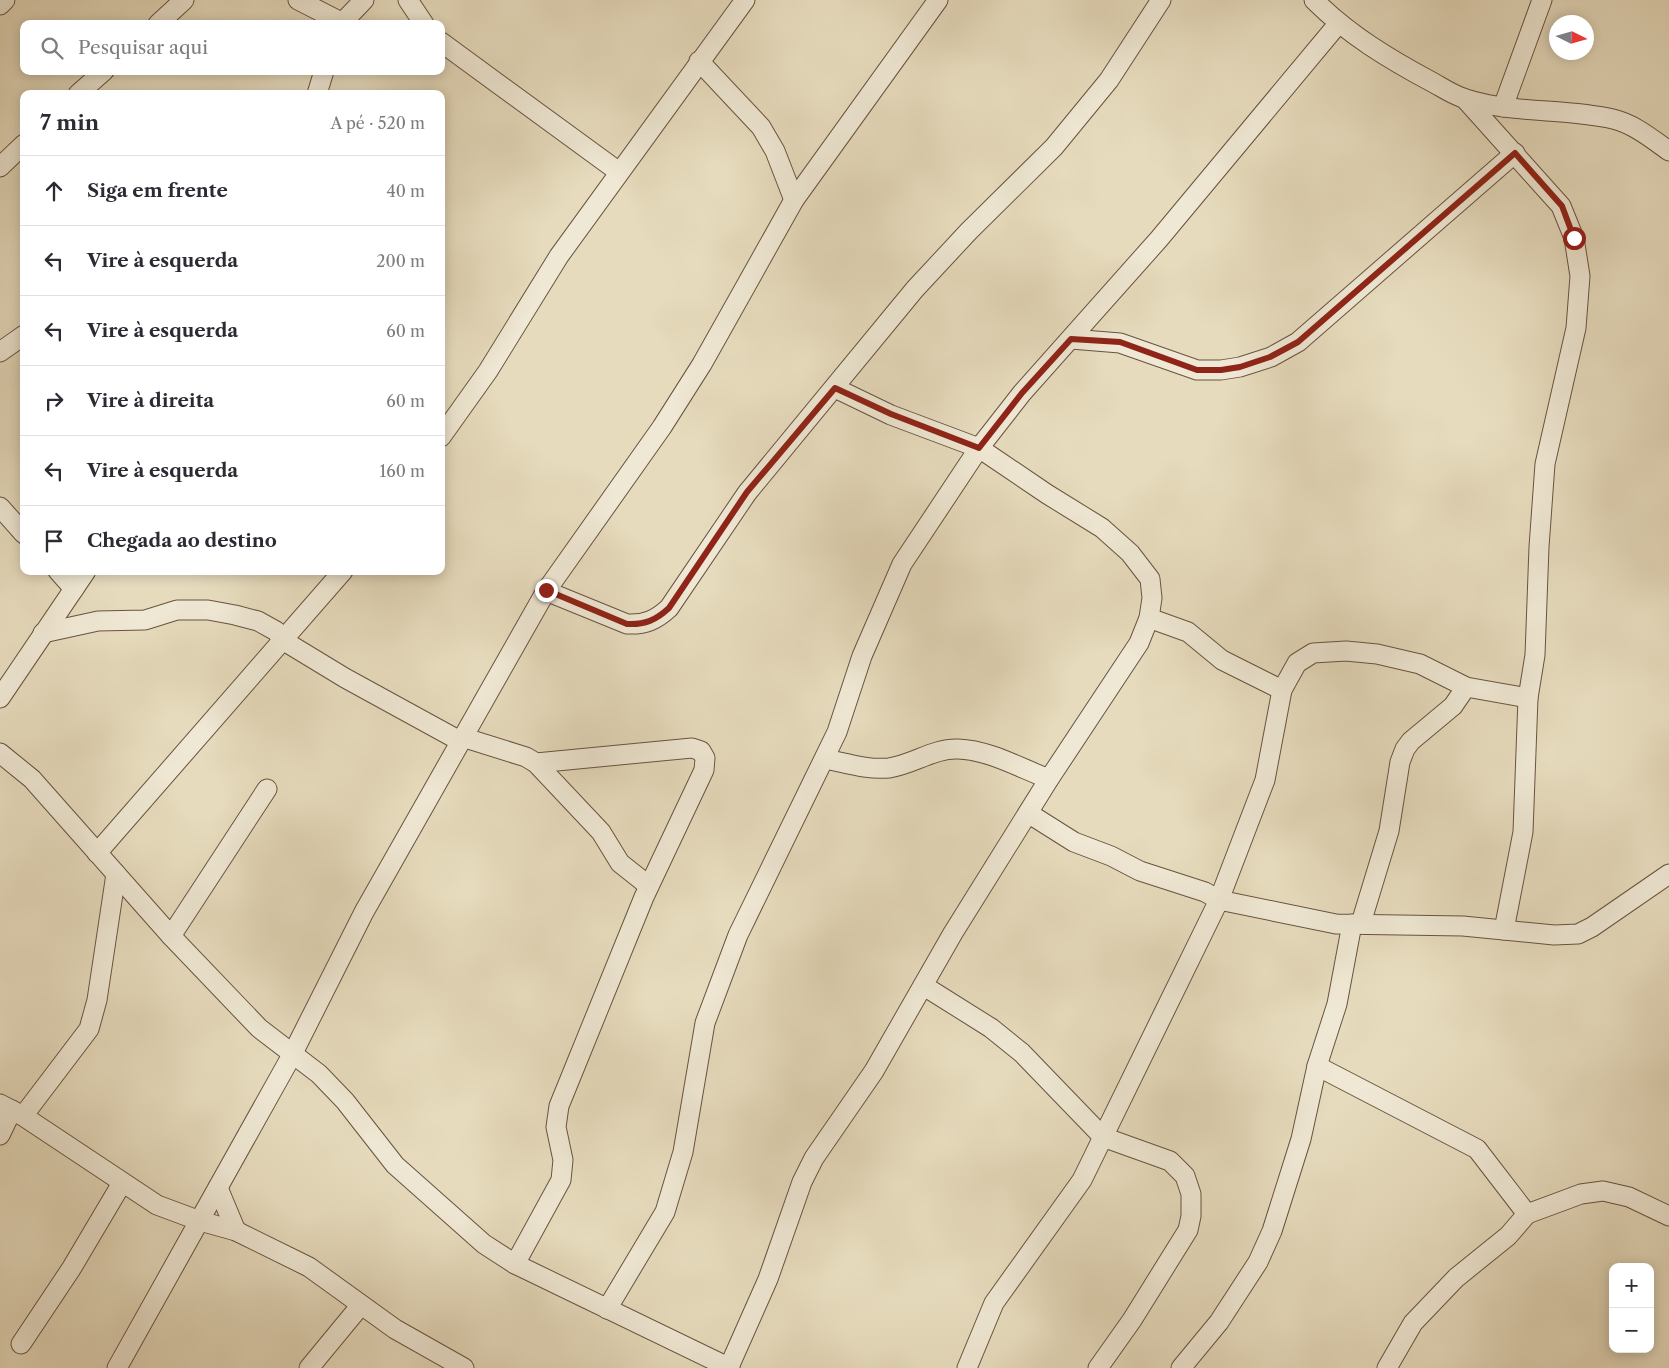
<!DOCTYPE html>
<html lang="pt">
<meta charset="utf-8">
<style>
:root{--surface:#fff;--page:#f2f2f3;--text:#2b2b33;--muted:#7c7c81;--line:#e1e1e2}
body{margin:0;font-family:"Libre Caslon Text",serif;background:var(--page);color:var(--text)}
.controls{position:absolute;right:15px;bottom:15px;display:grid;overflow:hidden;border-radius:10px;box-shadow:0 2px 12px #0003}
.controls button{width:45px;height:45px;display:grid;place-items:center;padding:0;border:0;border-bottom:1px solid var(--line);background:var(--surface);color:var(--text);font:25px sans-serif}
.compass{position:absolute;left:1549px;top:15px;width:45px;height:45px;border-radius:50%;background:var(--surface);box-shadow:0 2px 12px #0003;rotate:95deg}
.stop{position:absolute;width:15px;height:15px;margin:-11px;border:4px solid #8f2418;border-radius:50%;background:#fff}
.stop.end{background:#8f2418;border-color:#fff;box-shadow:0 1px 5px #0008}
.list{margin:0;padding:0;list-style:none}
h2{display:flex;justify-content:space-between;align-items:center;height:65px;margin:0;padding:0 20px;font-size:21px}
h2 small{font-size:16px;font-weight:400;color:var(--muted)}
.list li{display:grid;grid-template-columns:32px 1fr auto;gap:15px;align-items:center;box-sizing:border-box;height:70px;padding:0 20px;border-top:1px solid var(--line)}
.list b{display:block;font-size:19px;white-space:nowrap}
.list em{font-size:16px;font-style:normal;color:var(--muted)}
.icon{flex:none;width:28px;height:28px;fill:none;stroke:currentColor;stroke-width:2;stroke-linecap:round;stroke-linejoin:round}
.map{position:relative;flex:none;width:1669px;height:1368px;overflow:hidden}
.search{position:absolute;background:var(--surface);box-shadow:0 2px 12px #0003;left:20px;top:20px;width:425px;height:55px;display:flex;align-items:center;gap:12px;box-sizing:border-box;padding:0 18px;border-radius:10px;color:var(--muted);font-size:19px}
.panel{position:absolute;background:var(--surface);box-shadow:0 2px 12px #0003;left:20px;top:90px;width:425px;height:485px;border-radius:10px}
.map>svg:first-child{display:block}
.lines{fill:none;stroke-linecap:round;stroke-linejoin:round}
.minor-casing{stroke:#695340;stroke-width:21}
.minor{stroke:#efe8d4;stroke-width:19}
.route{stroke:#8f2418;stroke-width:6}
</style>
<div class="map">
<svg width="1669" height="1368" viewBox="0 0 1669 1368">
<rect width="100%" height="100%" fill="#e6dbbd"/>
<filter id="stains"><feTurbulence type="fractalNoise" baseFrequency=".004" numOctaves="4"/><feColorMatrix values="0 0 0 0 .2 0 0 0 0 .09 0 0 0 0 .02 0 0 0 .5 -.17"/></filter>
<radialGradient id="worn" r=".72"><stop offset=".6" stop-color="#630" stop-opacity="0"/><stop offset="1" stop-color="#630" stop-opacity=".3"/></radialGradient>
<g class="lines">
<defs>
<g id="minor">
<polyline points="298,0 341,22"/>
<polyline points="408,0 424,24"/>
<path d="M1314,0C1349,35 1389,59 1432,82C1443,88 1455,96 1466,99C1513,114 1565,108 1613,119C1634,124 1652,139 1669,151"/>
<polyline points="0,5 5,0"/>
<polyline points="158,24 184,0"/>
<polyline points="341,24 364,0"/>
<polyline points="441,42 619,172"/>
<polyline points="699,61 761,127 775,151 794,200"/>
<polyline points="78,94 104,71"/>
<polyline points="317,94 324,71"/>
<polyline points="1503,107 1542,0"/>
<polyline points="0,167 24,144"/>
<polyline points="1071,339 1120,343 1197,370 1221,370 1240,367 1271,357 1298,342 1515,153"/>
<polyline points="0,352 24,335"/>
<polyline points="441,437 488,371 559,256 745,0"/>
<polyline points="0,507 24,534"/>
<polyline points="58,571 74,589"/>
<path d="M546,591L627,624C645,625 656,620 669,608L747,493L915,289L969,231L1054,147L1109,80L1161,0"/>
<polyline points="1149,618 1188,632 1222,660 1282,690"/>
<polyline points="43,633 98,621 145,620 177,610 208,610 235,615 258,621 276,631 284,641 345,678 460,741"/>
<polyline points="0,698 86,571"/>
<polyline points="462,737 526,757 536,763 601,832 620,863 649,886"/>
<polyline points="0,753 32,779 171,936 259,1028 319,1074 345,1101 395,1165 484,1244 515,1264 730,1368"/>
<path d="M825,759C846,763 867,770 889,768C912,765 934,748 958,749C989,750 1020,768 1049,779"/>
<polyline points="1028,813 1074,842 1111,856 1140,871 1205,892 1219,900 1336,924 1463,926 1554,935 1578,934 1592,927 1669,874"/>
<polyline points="97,853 343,571"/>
<polyline points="1361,923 1389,831 1400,762 1405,749 1411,741 1453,706 1466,687"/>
<polyline points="1504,930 1523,832 1528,698"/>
<polyline points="171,936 267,789"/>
<polyline points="924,986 991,1028 1022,1053 1103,1137 1170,1161 1185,1176 1191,1194 1191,1216 1188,1230 1132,1320 1098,1368"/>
<polyline points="1317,1066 1477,1149 1527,1214"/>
<polyline points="0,1104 23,1116 157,1205 200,1221 236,1231 309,1267 395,1329 464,1368"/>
<polyline points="23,1116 89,1029 97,1000 116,874"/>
<polyline points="0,1135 12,1110"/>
<polyline points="218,1188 236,1231"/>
<polyline points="515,1264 561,1180 563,1160 556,1127 559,1106 644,897 704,770 705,758 701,751 692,748 536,763"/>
<polyline points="607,1309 665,1212 683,1152 705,1023 738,935 837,732 862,656 902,564 979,448 1022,393 1159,239 1338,24"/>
<polyline points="21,1344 71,1269 122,1183"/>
<polyline points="729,1367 768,1279 802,1182 814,1158 874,1071 953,933 1049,779 1139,643 1149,618 1152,598 1150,579 1130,553 1102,528 1047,494 979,448 891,415 835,388"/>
<polyline points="117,1368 292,1055 364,912 546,591 662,427 702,364 794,200 938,0"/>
<polyline points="309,1368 361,1305"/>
<polyline points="967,1368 994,1303 1082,1180 1219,900 1265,780 1282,690 1297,663 1313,653 1346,651 1377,654 1420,664 1466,687 1528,698 1535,655 1539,547 1545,464 1576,328 1580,276 1574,238 1561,206 1465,99"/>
<polyline points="1181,1368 1219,1322 1258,1262 1272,1231 1301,1139 1317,1066 1337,1004 1352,924"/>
<polyline points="1387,1368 1413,1323 1456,1278 1508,1236 1527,1214 1581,1194 1603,1191 1629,1197 1669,1216"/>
</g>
</defs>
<use href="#minor" class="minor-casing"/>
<use href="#minor" class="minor"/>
</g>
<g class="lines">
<path class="route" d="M546,590L627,624C645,625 656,620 669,608L747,492L835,388L891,414L979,448L1022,393L1071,339L1120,342L1197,370H1221L1240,367L1270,357L1298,342L1515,153L1562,206L1574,238"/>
</g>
<rect width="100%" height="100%" filter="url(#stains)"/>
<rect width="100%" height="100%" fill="url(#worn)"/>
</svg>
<div class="controls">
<button>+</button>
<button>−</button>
</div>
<svg class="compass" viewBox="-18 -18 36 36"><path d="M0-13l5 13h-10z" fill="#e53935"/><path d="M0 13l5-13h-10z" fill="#7c7c81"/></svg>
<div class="stop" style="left:1574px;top:238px"></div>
<div class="stop end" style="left:546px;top:590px"></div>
<div class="search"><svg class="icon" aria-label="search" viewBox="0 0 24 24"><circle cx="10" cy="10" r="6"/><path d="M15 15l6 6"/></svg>Pesquisar aqui</div>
<section class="panel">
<h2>7 min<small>A pé · 520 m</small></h2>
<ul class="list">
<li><svg class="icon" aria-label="ahead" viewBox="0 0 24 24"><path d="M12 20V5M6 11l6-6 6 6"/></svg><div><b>Siga em frente</b></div><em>40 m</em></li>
<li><svg class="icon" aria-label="left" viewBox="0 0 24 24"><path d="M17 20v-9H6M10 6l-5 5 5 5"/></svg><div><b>Vire à esquerda</b></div><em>200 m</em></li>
<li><svg class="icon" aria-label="left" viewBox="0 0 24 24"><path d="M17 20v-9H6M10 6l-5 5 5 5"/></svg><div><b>Vire à esquerda</b></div><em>60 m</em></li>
<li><svg class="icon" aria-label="right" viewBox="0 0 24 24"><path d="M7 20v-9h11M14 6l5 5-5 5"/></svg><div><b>Vire à direita</b></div><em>60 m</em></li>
<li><svg class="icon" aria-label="left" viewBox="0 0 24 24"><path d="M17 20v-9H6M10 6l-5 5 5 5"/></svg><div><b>Vire à esquerda</b></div><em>160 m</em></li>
<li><svg class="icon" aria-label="arrive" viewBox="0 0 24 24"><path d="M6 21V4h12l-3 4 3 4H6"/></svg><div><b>Chegada ao destino</b></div></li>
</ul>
</section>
</div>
